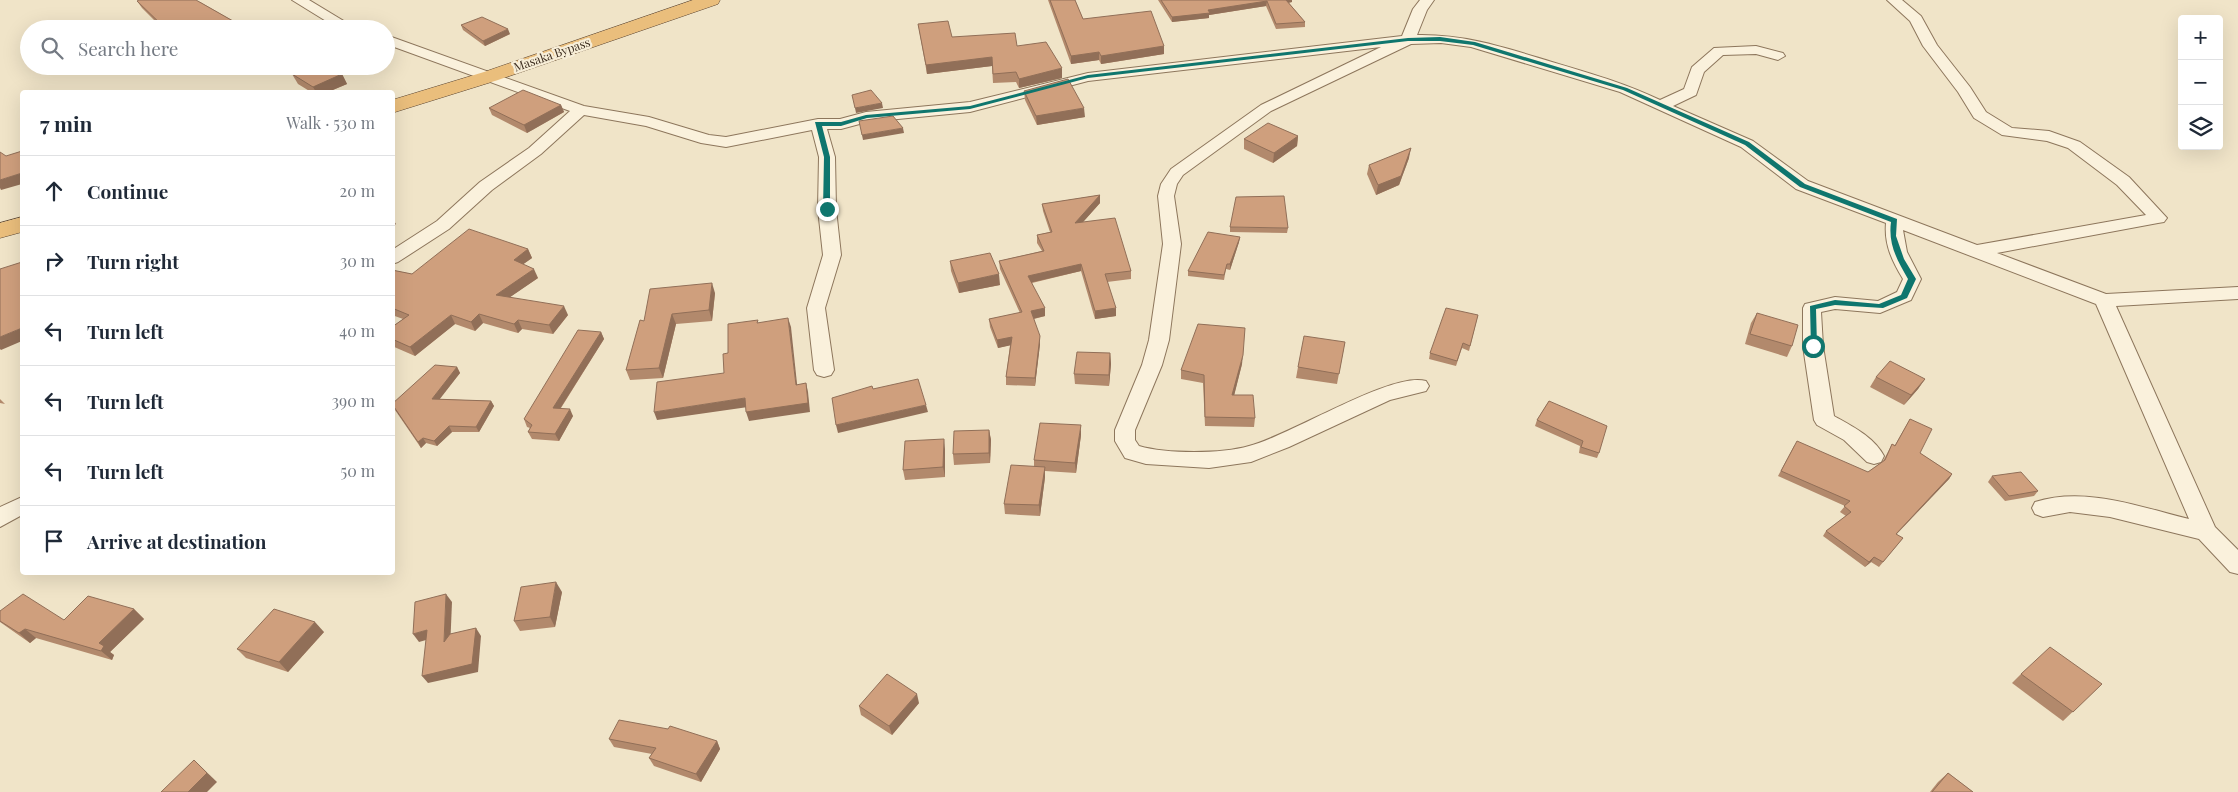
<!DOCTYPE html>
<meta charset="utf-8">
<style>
:root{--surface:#fff;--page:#f6f6f7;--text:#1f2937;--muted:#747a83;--line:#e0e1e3}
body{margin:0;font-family:"Playfair Display",serif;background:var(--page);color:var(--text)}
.controls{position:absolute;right:15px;top:15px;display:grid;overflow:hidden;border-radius:5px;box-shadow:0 5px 20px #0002}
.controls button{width:45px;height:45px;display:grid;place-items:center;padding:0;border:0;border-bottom:1px solid var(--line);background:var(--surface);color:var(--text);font:25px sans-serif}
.stop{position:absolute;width:15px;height:15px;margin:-11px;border:4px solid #0f766e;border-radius:50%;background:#fff}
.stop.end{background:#0f766e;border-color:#fff;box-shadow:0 1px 5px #0008}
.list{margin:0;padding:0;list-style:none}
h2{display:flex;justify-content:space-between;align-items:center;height:65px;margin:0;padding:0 20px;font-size:21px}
h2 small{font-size:16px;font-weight:400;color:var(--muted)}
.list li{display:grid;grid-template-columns:32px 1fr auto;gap:15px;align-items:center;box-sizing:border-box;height:70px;padding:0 20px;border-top:1px solid var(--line)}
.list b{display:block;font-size:19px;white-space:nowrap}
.list em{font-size:16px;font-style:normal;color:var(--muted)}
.icon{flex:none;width:28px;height:28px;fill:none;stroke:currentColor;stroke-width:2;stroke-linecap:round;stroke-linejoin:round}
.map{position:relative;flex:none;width:2238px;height:792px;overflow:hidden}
.search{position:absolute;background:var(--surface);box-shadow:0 5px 20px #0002;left:20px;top:20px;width:375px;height:55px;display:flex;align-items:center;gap:12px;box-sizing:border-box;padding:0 18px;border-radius:28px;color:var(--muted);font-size:19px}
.panel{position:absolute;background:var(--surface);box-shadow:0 5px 20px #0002;left:20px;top:90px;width:375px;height:485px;border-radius:5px}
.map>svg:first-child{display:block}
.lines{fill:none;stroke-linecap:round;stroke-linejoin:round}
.minor-casing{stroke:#8d765c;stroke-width:2}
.trunk-casing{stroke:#5b4430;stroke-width:1}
.minor{fill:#faf1dc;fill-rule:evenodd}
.trunk{fill:#eabe7c;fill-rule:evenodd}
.wall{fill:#b2896c}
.shaded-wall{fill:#916f58}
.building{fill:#cf9f7d;stroke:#916f58}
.route{fill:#0f766e}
.labels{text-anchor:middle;stroke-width:4.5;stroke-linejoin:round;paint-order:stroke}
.far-street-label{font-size:12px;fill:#3d2e20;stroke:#f7eed8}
</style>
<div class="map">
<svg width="2238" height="792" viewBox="0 0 2238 792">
<rect width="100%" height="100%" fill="#f0e4c8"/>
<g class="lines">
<defs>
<g id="minor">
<polygon points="292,0 309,0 357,29 339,29"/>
<path d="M1420,0H1434L1427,10L1417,35C1466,34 1506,48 1552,62C1589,73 1625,83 1660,100L1684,89L1692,67L1714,48L1756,46L1783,53L1785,56L1778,60L1756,54L1723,55L1704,72L1696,95L1673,106L1753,141L1808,181L1977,245L2146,215L2117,185L2068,148L2047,141L2002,135L1974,118L1958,92L1923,46L1910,21L1887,0H1902L1921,16L1937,45L1970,87L1986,112L2012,128L2049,131L2080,142L2129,177L2167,218L2164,222L2158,223L1997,253L2106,294L2238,287V299L2116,306L2215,527L2238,550V574L2230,572L2199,539L2110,517L2070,512L2043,517L2035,514L2032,508L2035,502C2085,486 2140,507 2189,519L2096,304L1903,230L1907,252L1921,279L1911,300L1880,313L1835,309L1821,312L1823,346L1834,416C1852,426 1874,437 1884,456L1881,462L1874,464L1867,462L1844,440L1817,425L1814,420L1803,346V308L1805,304L1835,297L1878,301L1897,292L1903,279C1892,261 1884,244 1886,223L1796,189L1741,147L1620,92L1471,47L1441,43L1411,44L1271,111L1183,175L1177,184L1174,196L1181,244L1169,340L1162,365L1135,430V440L1139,446C1167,454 1221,454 1249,446C1290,436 1391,371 1426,381L1429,386L1426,391L1390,400L1289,447L1251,462L1209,468L1146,464L1125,458L1115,441V430L1142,365L1149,340L1163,244L1158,196L1161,184L1171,169L1261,105L1381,47L1088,81L970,112L867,122L841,129H827L835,157L836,209L841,255L825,308L834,370L831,375L824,377L817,375L814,370L807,308L823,255L818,209L819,157L812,130L726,147L701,143L646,126L584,115L541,154L492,190L449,229L398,262L392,264V250L437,221L480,182L529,148L570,111L386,44V35L584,106L649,117L709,135L726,137L818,119H840L866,112L970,102L1088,73L1402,36L1413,9Z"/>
<polygon points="22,497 22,515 0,527 0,507"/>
</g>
<g id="trunk">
<polygon points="693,0 720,0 718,4 498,80 392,113 392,100 484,72"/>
<polygon points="22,217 22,232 0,238 0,223"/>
</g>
</defs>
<use href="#minor" class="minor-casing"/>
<use href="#trunk" class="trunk-casing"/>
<use href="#minor" class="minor"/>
<use href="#trunk" class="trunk"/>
</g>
<g class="wall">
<polygon points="1048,0 1075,0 1083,19 1164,46 1164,54 1101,64 1099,60 1071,64"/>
<polygon points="1158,0 1292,0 1292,2 1289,3 1305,22 1305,27 1276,29 1266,6 1209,15 1209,18 1172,22"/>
<polygon points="137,1 200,2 233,21 237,28 163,29 142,8"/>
<polygon points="918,24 952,37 1017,46 1062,78 1019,88 1016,82 993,83 992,66 927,74"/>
<polygon points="461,25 510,34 485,46 463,30"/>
<polygon points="292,74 342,74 347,84 328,92 311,92 298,84"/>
<polygon points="1024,91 1085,117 1037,125 1025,100"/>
<polygon points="561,105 564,112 527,133 492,115 489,108"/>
<polygon points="1298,136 1297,146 1273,163 1244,149 1244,139"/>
<polygon points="1409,158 1399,185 1376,195 1367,174 1369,165"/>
<polygon points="1100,195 1100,203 1083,222 1131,271 1131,279 1107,282 1116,316 1095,319 1081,271 1032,283 1045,316 1034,319 1040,344 1035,386 1006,385 1006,377 1010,345 998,348 990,327 989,319 1020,313 1000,269 999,261 1042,251 1037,243 1037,235 1050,232 1043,211 1042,204"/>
<polygon points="1230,227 1288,228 1287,233 1230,232"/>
<polygon points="1240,237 1239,242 1230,270 1226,269 1224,280 1188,276 1188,271"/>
<polygon points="528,249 532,258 523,264 538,278 510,297 568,315 553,334 522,329 518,333 483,323 475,331 455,324 415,356 392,346 392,327 403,319 392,315 392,270 412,274"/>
<polygon points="950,261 1000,285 959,293 951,271"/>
<polygon points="715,293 712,321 676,324 663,378 630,380 626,370 644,321"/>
<polygon points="1757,313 1792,346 1787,357 1745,344 1751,323"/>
<polygon points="1478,315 1469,351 1462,348 1456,366 1429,359 1430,353"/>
<polygon points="601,332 604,339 561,408 573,416 559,441 532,439 528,432 530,428 527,427 524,419"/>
<polygon points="1345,342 1337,384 1296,378 1298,367"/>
<polygon points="1110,353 1111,364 1109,386 1075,384 1074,374"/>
<polygon points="1242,364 1234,395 1255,418 1254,427 1205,426 1203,383 1181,379 1181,370"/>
<polygon points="457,367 460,373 439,399 491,401 494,406 479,432 452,432 437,446 426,443 421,448 395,410"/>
<polygon points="1876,377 1925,379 1918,389 1904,405 1870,387"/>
<polygon points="0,399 5,404 0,403"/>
<polygon points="1549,401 1599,453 1597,458 1579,453 1580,446 1535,426 1537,420"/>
<polygon points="1910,419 1920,453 1952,474 1949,479 1896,534 1903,538 1879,567 1871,562 1865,567 1823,536 1826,531 1846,516 1840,512 1845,506 1778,476 1794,446 1868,472 1883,461 1889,450 1892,444 1895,445"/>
<polygon points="989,430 991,440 990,463 954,465 953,454"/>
<polygon points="1081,435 1076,473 1045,471 1045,477 1040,516 1005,514 1004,504 1034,467 1034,460"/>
<polygon points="945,449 945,477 905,480 903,470"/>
<polygon points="1992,476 2038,491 2034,496 2005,501 1988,482"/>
<polygon points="562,592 555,627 520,631 514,621"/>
<polygon points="134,609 144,619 110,652 114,655 112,660 36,638 30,643 0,622 0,611 64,620"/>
<polygon points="324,632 288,672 246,658 237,649"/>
<polygon points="2021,674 2102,684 2063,721 2012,683"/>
<polygon points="919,703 892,735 861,715 859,706"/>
<polygon points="609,739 717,741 720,749 701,782 654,766 649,758 652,754 614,747"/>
<polygon points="1948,773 1973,792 1930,792 1938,782"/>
</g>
<g class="shaded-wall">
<polygon points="1285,0 1292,0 1292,2 1284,3"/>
<polygon points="1267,1 1266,6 1209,15 1209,18 1172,22 1172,17 1208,10"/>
<polygon points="233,21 237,28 214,29"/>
<polygon points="508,29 510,34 485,46 483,41"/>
<polygon points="1164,46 1164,54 1101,64 1101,56"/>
<polygon points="1099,52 1099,60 1071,64 1071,56"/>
<polygon points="992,57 992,66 927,74 926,65"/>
<polygon points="1062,68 1062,78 1019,88 1019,79"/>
<polygon points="342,74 347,84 328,92 316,92 313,87"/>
<polygon points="882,103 883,108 856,113 855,108"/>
<polygon points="561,105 564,112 527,133 524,125"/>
<polygon points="1084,108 1085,117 1037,125 1036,116"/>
<polygon points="903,128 904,133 863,140 862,135"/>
<polygon points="1298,136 1297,146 1273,163 1274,153"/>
<polygon points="1411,148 1409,158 1399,185 1376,195 1378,185"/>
<polygon points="22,173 22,184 1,190 0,188 0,180"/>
<polygon points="1100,195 1100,203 1075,231 1075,223"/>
<polygon points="392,218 396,224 392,227"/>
<polygon points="1240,237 1239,242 1230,270 1230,264"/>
<polygon points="528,249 532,258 518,268 514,260"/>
<polygon points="1081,264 1081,271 1029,283 1028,276"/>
<polygon points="534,269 538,278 500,304 496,295"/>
<polygon points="999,274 1000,285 959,293 958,283"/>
<polygon points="712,283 715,293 712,321 709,310"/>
<polygon points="564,306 568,315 553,334 549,325"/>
<polygon points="1045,308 1045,316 1032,319 1031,311"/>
<polygon points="1116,308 1116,316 1095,319 1095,311"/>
<polygon points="479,314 483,323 475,331 471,322"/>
<polygon points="672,314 676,324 663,378 659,368"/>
<polygon points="451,315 455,324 415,356 410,347"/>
<polygon points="788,318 791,327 798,393 796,385"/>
<polygon points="518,320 522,329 518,333 514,324"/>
<polygon points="22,328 22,341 1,350 0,349 0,337"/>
<polygon points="601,332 604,339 556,415 553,408"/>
<polygon points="1040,336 1040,344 1035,386 1035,378"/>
<polygon points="1012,337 1012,345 998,348 997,340"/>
<polygon points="1110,353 1111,364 1109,386 1109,375"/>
<polygon points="1243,355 1242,364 1232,404 1232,395"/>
<polygon points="457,367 460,373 436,404 432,399"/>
<polygon points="1925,379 1918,389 1904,405 1911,395"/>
<polygon points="806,383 808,392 810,412 749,421 746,412"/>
<polygon points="745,398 748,407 657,420 654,412"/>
<polygon points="491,401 494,406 479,432 476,427"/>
<polygon points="926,405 928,412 838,433 836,425"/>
<polygon points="570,409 573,416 559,441 555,434"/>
<polygon points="1081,425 1081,435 1076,473 1075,463"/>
<polygon points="449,426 452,432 437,446 434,441"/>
<polygon points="989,430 991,440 990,463 989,453"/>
<polygon points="423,438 426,443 421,448 418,442"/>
<polygon points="944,439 945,449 945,477 943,467"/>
<polygon points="1045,467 1045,477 1040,516 1039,505"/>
<polygon points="1952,474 1949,479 1892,539 1896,534"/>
<polygon points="1874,557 1871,562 1865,567 1869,562"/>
<polygon points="556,582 562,592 555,627 550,617"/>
<polygon points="446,594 452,602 450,650 444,642"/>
<polygon points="134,609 144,619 110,652 114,655 112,660 101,651 99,643"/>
<polygon points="315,622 324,632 288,672 279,662"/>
<polygon points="476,628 481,636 478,672 428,683 422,676"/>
<polygon points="25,629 36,638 30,643 19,633"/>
<polygon points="427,630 433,638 419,642 413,634"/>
<polygon points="917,694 919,703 892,735 889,726"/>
<polygon points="717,741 720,749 701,782 696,774"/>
<polygon points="194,760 217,782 207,792 188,792"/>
</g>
<g class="building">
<polygon points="139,0 196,0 233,21 214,29 166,29 137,1"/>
<polygon points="1050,0 1075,0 1083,19 1151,11 1164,46 1101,56 1099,52 1071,56"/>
<polygon points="1161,0 1286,0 1305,22 1276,24 1267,1 1208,10 1210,13 1172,17"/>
<polygon points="482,17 508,29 483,41 461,25"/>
<polygon points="948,21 952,37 1015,33 1017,46 1046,42 1062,68 1019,79 1016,72 993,74 992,57 926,65 918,24"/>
<polygon points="311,66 330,66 342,74 313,87 292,74"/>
<polygon points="1068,79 1084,108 1036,116 1024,91"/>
<polygon points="523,90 561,105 524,125 489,108"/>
<polygon points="871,90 882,103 855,108 852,95"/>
<polygon points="893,116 903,128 862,135 859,121"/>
<polygon points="1268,123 1298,136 1274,153 1244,139"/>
<polygon points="1411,148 1401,176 1378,185 1369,165"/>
<polygon points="22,151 22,173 0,180 0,152 6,156"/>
<polygon points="1100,195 1075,223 1115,218 1131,271 1105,274 1116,308 1095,311 1081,264 1028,276 1045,308 1031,311 1040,336 1035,378 1006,377 1012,337 997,340 989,319 1022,312 999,261 1044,251 1037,235 1052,232 1042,204"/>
<polygon points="1284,196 1288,228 1230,227 1236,197"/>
<polygon points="469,229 528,249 514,260 534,269 496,295 564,306 549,325 518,320 514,324 479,314 471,322 451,315 410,347 392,339 392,327 409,315 392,308 392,270 412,274"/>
<polygon points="1208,232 1240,237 1230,264 1227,264 1224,275 1188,271"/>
<polygon points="990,253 999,274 958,283 950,261"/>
<polygon points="22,262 22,328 0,337 0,269"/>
<polygon points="712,283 709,310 672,314 659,368 626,370 640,320 644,321 650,289"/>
<polygon points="1446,308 1478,315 1470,346 1463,343 1457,361 1430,353"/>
<polygon points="1757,313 1798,325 1792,346 1750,334"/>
<polygon points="788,318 796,385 806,383 808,403 746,412 745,398 654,412 657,382 724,373 723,354 728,353 728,324 758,320 757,323"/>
<polygon points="1198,324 1245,328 1243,355 1232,395 1253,395 1255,418 1205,417 1204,375 1181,370"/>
<polygon points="578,330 601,332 553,408 570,409 555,434 528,432 532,425 524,419"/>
<polygon points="1304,336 1345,342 1339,374 1298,367"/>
<polygon points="1077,352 1110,353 1109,375 1074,374"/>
<polygon points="1890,361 1925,379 1911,395 1876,377"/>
<polygon points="435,365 457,367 432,399 491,401 476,427 449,426 434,441 423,438 418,442 392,404"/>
<polygon points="918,379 926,405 836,425 832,398 872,386 873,389"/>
<polygon points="1549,401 1607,426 1599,453 1581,447 1583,441 1537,420"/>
<polygon points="1910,419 1932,429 1920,453 1952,474 1896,534 1903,538 1883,562 1874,557 1869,562 1826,531 1851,512 1844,506 1850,501 1781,471 1797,441 1868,472 1885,460 1892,444 1895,446"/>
<polygon points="1040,423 1081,425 1075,463 1034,460"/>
<polygon points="989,430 989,453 953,454 954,431"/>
<polygon points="944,439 943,467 903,470 905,441"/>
<polygon points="1011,465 1045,467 1039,505 1004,504"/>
<polygon points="2021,472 2038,491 2009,496 1992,476"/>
<polygon points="556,582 550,617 514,621 521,587"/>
<polygon points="23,594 64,620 88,596 134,609 99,643 104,646 101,651 25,629 19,633 0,621 0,611"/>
<polygon points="446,594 444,642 450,634 476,628 472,664 422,676 427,630 413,634 415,602"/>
<polygon points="274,609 315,622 279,662 237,649"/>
<polygon points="2050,647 2102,684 2073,712 2021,674"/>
<polygon points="887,674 917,694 889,726 859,706"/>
<polygon points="619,720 668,729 670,726 717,741 696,774 649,758 656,748 609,739"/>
<polygon points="194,760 207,773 188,792 161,792"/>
<polygon points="1948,773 1973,792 1932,792"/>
</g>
<path class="route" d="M1440,37L1475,42L1627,88L1749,142L1805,184L1897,219L1896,236L1904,259L1916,279L1907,298L1883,308L1835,305L1816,309L1817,346L1811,348L1810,306L1835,300L1879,304L1901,295L1908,279C1897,260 1888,244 1891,222L1800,187L1745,145L1623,90L1473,45L1440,41H1408L1088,78L970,109L867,118L841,126H822L830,157V209L827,211L823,209L824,157L815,122H841L866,115L970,106L1088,75L1408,38Z"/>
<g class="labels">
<g class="far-street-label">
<text transform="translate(552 55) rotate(-19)" y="4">Masaka Bypass</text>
</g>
</g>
</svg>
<div class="controls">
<button>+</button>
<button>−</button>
<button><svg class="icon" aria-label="layers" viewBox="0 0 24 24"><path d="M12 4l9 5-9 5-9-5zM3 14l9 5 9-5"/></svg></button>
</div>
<div class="stop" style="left:1813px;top:346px"></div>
<div class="stop end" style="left:827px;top:209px"></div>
<div class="search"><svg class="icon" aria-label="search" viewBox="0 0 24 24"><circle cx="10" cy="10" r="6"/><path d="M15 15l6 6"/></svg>Search here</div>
<section class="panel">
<h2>7 min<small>Walk · 530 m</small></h2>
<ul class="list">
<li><svg class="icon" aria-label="ahead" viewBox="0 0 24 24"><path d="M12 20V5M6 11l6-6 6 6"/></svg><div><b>Continue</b></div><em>20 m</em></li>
<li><svg class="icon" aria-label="right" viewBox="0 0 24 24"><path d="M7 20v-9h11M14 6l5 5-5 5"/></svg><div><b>Turn right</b></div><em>30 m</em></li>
<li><svg class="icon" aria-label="left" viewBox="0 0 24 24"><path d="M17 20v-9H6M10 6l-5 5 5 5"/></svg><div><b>Turn left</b></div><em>40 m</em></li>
<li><svg class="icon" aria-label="left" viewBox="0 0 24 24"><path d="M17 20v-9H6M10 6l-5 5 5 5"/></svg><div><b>Turn left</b></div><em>390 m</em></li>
<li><svg class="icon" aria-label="left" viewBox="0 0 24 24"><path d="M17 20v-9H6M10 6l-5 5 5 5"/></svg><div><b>Turn left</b></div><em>50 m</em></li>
<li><svg class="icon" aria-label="arrive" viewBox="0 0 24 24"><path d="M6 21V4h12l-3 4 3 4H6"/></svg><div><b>Arrive at destination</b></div></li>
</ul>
</section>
</div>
